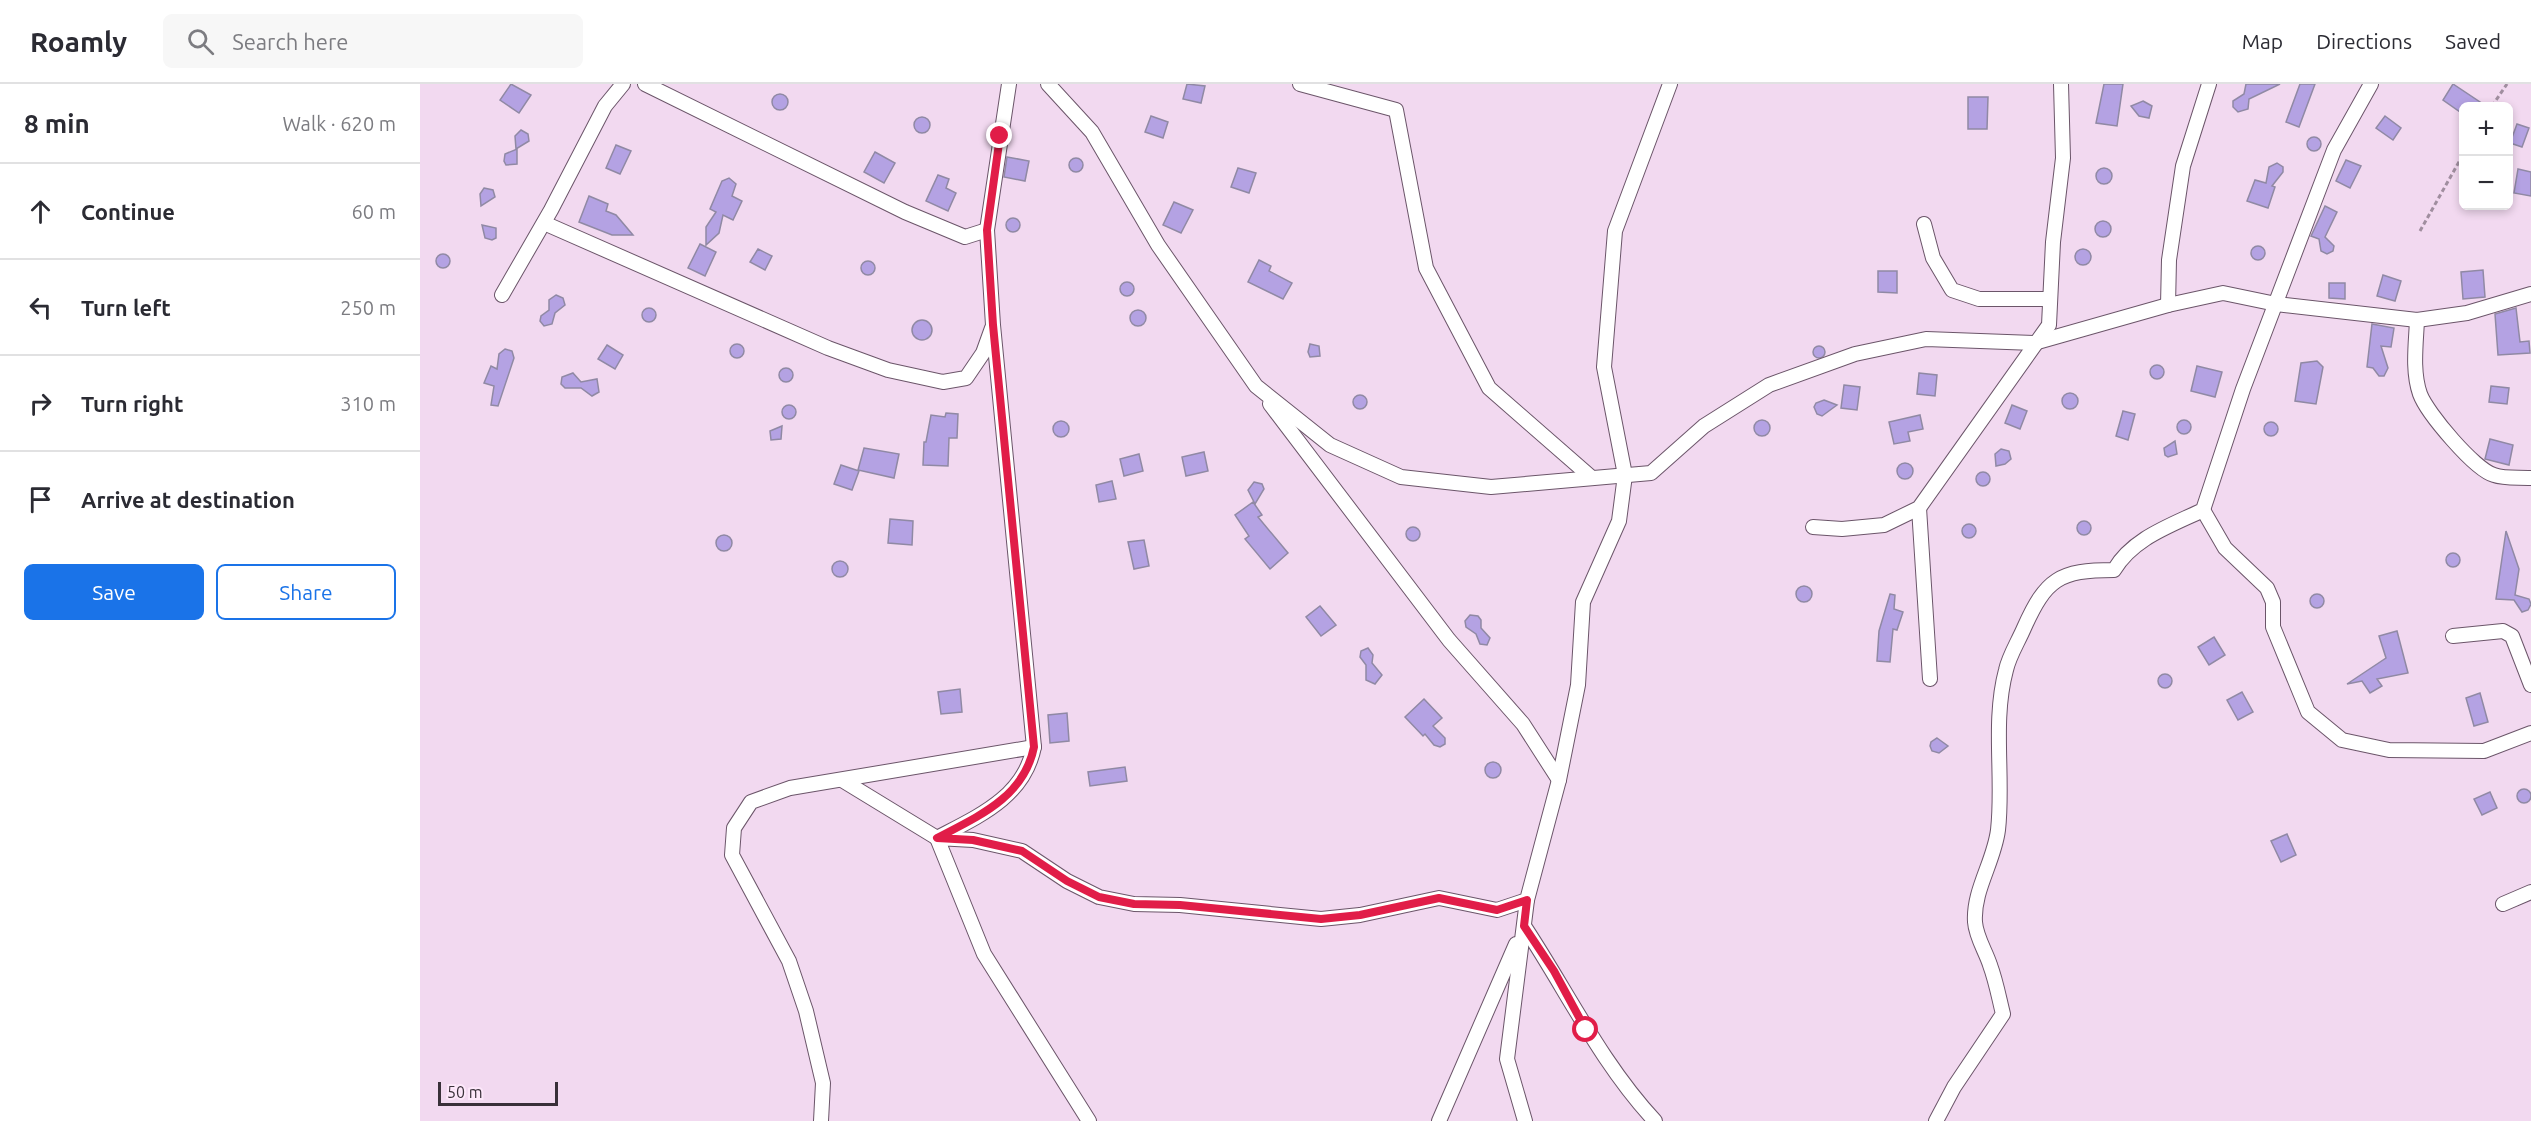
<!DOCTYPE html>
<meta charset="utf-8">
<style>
:root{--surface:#fff;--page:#f7f7f7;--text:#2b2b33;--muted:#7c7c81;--line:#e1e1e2;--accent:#1a73e8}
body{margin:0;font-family:Ubuntu,sans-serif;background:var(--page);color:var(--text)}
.controls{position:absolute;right:18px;top:18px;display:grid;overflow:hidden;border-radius:9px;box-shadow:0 3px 9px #0003}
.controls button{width:54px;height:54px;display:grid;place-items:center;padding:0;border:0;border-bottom:2px solid var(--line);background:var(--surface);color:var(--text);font:30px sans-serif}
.scale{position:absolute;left:18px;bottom:15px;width:120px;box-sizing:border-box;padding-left:6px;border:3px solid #393039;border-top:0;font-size:16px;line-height:21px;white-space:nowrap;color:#393039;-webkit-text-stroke:4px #fde8fa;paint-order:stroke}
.stop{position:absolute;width:18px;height:18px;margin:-14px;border:4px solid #e11d48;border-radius:50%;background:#fff}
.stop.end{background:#e11d48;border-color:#fff;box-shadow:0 2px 6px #0008}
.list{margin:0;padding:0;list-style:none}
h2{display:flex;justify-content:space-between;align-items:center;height:78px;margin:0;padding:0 24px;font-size:26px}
h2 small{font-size:20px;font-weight:400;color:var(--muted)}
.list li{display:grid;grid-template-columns:39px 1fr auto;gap:18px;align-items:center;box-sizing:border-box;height:96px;padding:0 24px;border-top:2px solid var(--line)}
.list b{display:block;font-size:22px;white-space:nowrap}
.list em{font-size:20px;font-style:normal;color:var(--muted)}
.actions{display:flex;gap:12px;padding:18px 24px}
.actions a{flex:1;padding:14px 0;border:2px solid var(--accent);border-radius:9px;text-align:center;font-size:21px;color:var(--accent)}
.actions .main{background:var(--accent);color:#fff}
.icon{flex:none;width:33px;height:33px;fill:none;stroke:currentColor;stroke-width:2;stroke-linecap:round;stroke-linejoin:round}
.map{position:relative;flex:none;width:2111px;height:1037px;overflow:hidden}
header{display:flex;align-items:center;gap:36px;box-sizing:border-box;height:84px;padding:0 30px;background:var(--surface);border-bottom:2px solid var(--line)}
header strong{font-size:28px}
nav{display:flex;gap:33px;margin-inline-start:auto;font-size:21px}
.search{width:420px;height:54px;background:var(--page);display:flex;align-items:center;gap:15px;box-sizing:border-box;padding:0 21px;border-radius:9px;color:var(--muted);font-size:22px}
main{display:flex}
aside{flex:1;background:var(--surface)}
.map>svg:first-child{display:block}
.building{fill:#b4a2e3;stroke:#9089a4;stroke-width:1.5}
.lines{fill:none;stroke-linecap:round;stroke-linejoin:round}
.street-casing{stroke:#6b5569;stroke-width:16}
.path{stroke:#a08e9f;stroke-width:3;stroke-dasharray:4.5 3;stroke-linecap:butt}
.street{stroke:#fff;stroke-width:14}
.route{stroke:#e11d48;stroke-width:8}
</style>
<header>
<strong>Roamly</strong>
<div class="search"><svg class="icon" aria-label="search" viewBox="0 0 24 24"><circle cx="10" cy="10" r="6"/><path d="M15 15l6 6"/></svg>Search here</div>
<nav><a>Map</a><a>Directions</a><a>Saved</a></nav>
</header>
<main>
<aside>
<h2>8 min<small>Walk · 620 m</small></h2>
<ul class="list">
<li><svg class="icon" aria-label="ahead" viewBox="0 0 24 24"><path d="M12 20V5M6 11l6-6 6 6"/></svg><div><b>Continue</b></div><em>60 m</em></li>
<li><svg class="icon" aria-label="left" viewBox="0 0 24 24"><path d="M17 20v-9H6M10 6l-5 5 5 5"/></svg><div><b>Turn left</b></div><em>250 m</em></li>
<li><svg class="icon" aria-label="right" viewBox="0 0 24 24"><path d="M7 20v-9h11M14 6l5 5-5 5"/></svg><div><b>Turn right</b></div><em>310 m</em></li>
<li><svg class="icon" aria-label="arrive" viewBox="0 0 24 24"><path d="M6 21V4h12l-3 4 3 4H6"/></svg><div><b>Arrive at destination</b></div></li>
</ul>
<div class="actions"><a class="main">Save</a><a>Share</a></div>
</aside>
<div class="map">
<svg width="2111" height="1037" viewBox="0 0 2111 1037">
<rect width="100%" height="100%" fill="#f2d9f0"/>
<g class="building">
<polygon points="91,0 111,11 99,29 80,16"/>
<polygon points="767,0 785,2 781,19 763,15"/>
<polygon points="1684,0 1703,0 1697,42 1676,39"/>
<polygon points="1826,0 1860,0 1829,15 1828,25 1818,28 1813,23 1813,17 1824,10"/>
<polygon points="1880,0 1895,0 1879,43 1866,38"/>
<polygon points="2033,0 2066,22 2043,22 2043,30 2023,16"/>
<circle cx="360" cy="18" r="8"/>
<polygon points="1548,13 1568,13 1567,45 1548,45"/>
<polygon points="1723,17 1732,22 1729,34 1719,32 1711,22"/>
<polygon points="731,32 748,38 743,54 725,48"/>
<polygon points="1965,32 1981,44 1973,56 1956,44"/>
<circle cx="502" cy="41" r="8"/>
<polygon points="2097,40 2109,44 2102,63 2090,59"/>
<polygon points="101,46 108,50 109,57 96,65 95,52"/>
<circle cx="1894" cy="60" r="7"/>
<polygon points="196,61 211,67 200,90 186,84"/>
<polygon points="97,65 97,80 86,81 84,77 85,70"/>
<polygon points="455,68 475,79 464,99 444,88"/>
<polygon points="587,73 609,77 605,97 584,93"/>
<circle cx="656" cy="81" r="7"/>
<polygon points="1926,76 1941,82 1930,104 1916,97"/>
<polygon points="1857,79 1863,83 1863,88 1852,102 1855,103 1848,124 1827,117 1835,96 1846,99 1849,83"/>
<circle cx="1684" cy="92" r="8"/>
<polygon points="818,84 836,89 829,109 811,103"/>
<polygon points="2098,85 2111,88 2111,112 2094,109"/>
<polygon points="518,91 529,95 526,104 536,109 528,127 506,117"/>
<polygon points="309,94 316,100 312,112 322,117 313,136 303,131 299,149 286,161 286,143 296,128 290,125 302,97"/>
<polygon points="64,104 73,106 75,113 61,122 60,110"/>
<polygon points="169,112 188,120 186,127 196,131 213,151 192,151 159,138"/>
<polygon points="754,118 773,126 761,149 743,141"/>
<polygon points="1905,122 1917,128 1905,153 1914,162 1913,167 1907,170 1901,167 1899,155 1891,152"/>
<circle cx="593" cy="141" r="7"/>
<circle cx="1683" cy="145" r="8"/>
<polygon points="62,141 76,144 76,154 72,156 65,154"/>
<polygon points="280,160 296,168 285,192 268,184"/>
<circle cx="1838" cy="169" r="7"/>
<circle cx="1663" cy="173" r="8"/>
<polygon points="338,165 352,172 345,186 330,178"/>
<circle cx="23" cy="177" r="7"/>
<polygon points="839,176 851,182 849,187 872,199 863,215 828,198"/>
<circle cx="448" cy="184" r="7"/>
<polygon points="2063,186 2065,213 2043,215 2041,188"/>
<polygon points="1458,187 1477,187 1477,209 1458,208"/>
<polygon points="1963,191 1981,197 1975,217 1957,212"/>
<circle cx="707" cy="205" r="7"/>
<polygon points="1909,199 1925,199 1925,215 1909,214"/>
<polygon points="136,211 143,214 145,221 135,229 132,240 124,242 120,237 121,232 129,226 129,216"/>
<polygon points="2096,224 2100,258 2109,257 2110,269 2078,271 2075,230"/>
<circle cx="229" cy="231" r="7"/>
<circle cx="718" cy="234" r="8"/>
<circle cx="502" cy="246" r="10"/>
<polygon points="1952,240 1974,244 1971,263 1961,262 1968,284 1964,292 1959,292 1953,284 1947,283"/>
<polygon points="890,260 899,262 900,272 890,273 888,268"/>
<circle cx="317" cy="267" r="7"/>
<polygon points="187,261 203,271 195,285 178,275"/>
<circle cx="1399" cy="268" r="6"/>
<polygon points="85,265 92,267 94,274 78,322 71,321 74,302 64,299 71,282 77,285 79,270"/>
<polygon points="1897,277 1903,283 1896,320 1875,317 1881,279"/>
<circle cx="1737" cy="288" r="7"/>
<polygon points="1777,282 1802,288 1795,313 1771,307"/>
<circle cx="366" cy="291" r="7"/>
<polygon points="153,289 161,298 177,295 179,308 172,312 161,304 145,304 141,300 142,293"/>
<polygon points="1499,289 1517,291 1515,312 1497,310"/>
<polygon points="1424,301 1440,303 1437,326 1421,324"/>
<polygon points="2071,302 2089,304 2087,320 2069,318"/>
<circle cx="1650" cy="317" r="8"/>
<circle cx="940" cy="318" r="7"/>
<polygon points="1404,316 1417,321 1402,332 1397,330 1394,323 1396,319"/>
<polygon points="1592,321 1607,327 1600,345 1585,339"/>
<circle cx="369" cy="328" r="7"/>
<polygon points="1703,327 1715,330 1708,356 1696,352"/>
<polygon points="526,329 538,330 537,354 529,354 528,382 503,381 504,358 506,358 511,331 525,333"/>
<polygon points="1500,331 1503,345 1488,348 1490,357 1474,360 1469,338"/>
<circle cx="1764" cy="343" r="7"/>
<circle cx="1342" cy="344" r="8"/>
<circle cx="641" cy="345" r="8"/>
<circle cx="1851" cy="345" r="7"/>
<polygon points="362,342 361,355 351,356 350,347"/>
<polygon points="2070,355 2093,361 2089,381 2065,375"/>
<polygon points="1755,357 1757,370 1748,373 1745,371 1744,364"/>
<polygon points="444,364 479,370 474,394 438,386"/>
<polygon points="1581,365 1589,367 1591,375 1585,380 1576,382 1575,370"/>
<polygon points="784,368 788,387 766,392 762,373"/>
<polygon points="719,370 723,387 704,392 700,375"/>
<circle cx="1485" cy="387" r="8"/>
<polygon points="421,381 439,387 432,406 414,400"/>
<circle cx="1563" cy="395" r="7"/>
<polygon points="692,397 696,415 679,418 676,401"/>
<polygon points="834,398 842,400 844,405 835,420 828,406"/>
<polygon points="833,418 842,431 838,433 868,469 850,485 825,455 829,452 815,431"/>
<polygon points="470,435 493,437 492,461 468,459"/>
<circle cx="1664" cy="444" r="7"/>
<circle cx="1549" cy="447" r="7"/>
<circle cx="993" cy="450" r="7"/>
<polygon points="2086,447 2099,485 2095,511 2109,515 2111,520 2108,526 2102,528 2094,516 2076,515"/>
<circle cx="304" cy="459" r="8"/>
<polygon points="724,456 729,482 714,485 708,458"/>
<circle cx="2033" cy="476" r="7"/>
<circle cx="420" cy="485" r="8"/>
<circle cx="1384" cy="510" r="8"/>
<circle cx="1897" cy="517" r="7"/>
<polygon points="1470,510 1475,511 1474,525 1483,528 1477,546 1473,545 1470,578 1457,577 1459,547"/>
<polygon points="900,522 916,541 901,552 886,533"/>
<polygon points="1050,531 1058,532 1061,536 1061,544 1070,554 1067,561 1060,560 1056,550 1046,543 1045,537"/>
<polygon points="1977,547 1988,589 1957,595 1962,602 1950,609 1942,597 1927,600 1966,574 1959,552"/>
<polygon points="1794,553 1805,571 1789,581 1778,563"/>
<polygon points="948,564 953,571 952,579 962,591 955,600 946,596 946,581 940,573 941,567"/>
<circle cx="1745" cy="597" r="7"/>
<polygon points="540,605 542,628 521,630 518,608"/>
<polygon points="1822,608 1833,628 1818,636 1807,616"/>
<polygon points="2060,609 2068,638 2054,642 2046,614"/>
<polygon points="1004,615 1022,634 1013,642 1025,654 1025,660 1020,663 1014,661 1005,650 1003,652 985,633"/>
<polygon points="647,629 649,657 630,659 628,631"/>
<polygon points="1517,654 1528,662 1519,669 1512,667 1510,662 1511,658"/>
<circle cx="1073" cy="686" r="8"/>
<polygon points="705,683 707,697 670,702 668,688"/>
<circle cx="2104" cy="712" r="7"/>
<polygon points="2070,708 2077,724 2062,731 2054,715"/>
<polygon points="1867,750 1876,771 1861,778 1851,757"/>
</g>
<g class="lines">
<defs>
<g id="street">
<polyline points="225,0 485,128 545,153 567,146"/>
<polyline points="628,0 672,48 738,161 836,302 910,361 981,393 1071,403 1231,389 1284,342 1349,301 1435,270 1506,255 1614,259 1748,221 1803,209 1856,220 1997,236 2047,229 2111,210"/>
<polyline points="880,0 976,26 1006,184 1069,304 1172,394"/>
<polyline points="124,139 408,264 468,286 523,298 546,294 563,269 572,244"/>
<polyline points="1504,140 1513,174 1532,206 1559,215 1630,215"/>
<polyline points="82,211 131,126 185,22 203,0"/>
<polyline points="1748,221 1749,176 1763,82 1789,0"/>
<path d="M1997,236C1996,260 1992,287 2000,310C2007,329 2055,386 2074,391C2085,395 2099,393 2111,394"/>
<polyline points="850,320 1029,556 1103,640 1139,696"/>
<polyline points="1499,424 1510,595"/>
<polyline points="1783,426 1805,464 1847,504 1853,518 1853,543 1888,628 1922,656 1969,666 2064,667 2111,649"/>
<polyline points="1393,443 1422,445 1464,441 1499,424 1629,241 1633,158 1643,74 1641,0"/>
<polyline points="2033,552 2083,547 2092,552 2111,601"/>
<path d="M422,696L517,754C559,732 604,713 614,663L573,241L567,146L589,0"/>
<polyline points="2083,820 2111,808"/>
<path d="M1104,842C1147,907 1181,979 1235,1037"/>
<polyline points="401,1037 403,999 386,927 369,877 312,771 314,744 331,718 370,704 614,663"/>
<polyline points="669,1037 564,870 517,754 553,756 602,767 647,797 679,813 714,820 760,821 901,835 940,831 1019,814 1077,826 1107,816 1139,696 1158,601 1163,518 1199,437 1205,391 1184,283 1195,147 1250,0"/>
<polyline points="1019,1037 1096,860"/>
<polyline points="1105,1037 1087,975 1107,816"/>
<path d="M1516,1037L1534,1003L1583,930C1579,914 1576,897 1570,881C1566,868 1556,853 1555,838C1553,806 1574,778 1578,746C1584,694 1572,638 1586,586C1589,572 1598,558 1604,544C1626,495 1639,486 1694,486C1713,454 1750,442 1783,426L1823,305L1914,66L1951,0"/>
</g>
</defs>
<use href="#street" class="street-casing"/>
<g class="path">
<polyline points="2072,22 2087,0"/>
<polyline points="2000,147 2044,69"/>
</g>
<use href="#street" class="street"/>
</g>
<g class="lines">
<path class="route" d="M580,52L567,146L573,241L614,663C604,713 559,732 517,754L553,756L602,767L647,797L679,813L714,820L760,821L901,835L940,831L1019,814L1077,826L1107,816L1104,842L1134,887L1166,946"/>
</g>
</svg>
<div class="controls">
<button>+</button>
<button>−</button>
</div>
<div class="scale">50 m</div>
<div class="stop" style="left:1166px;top:946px"></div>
<div class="stop end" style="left:580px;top:52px"></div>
</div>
</main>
